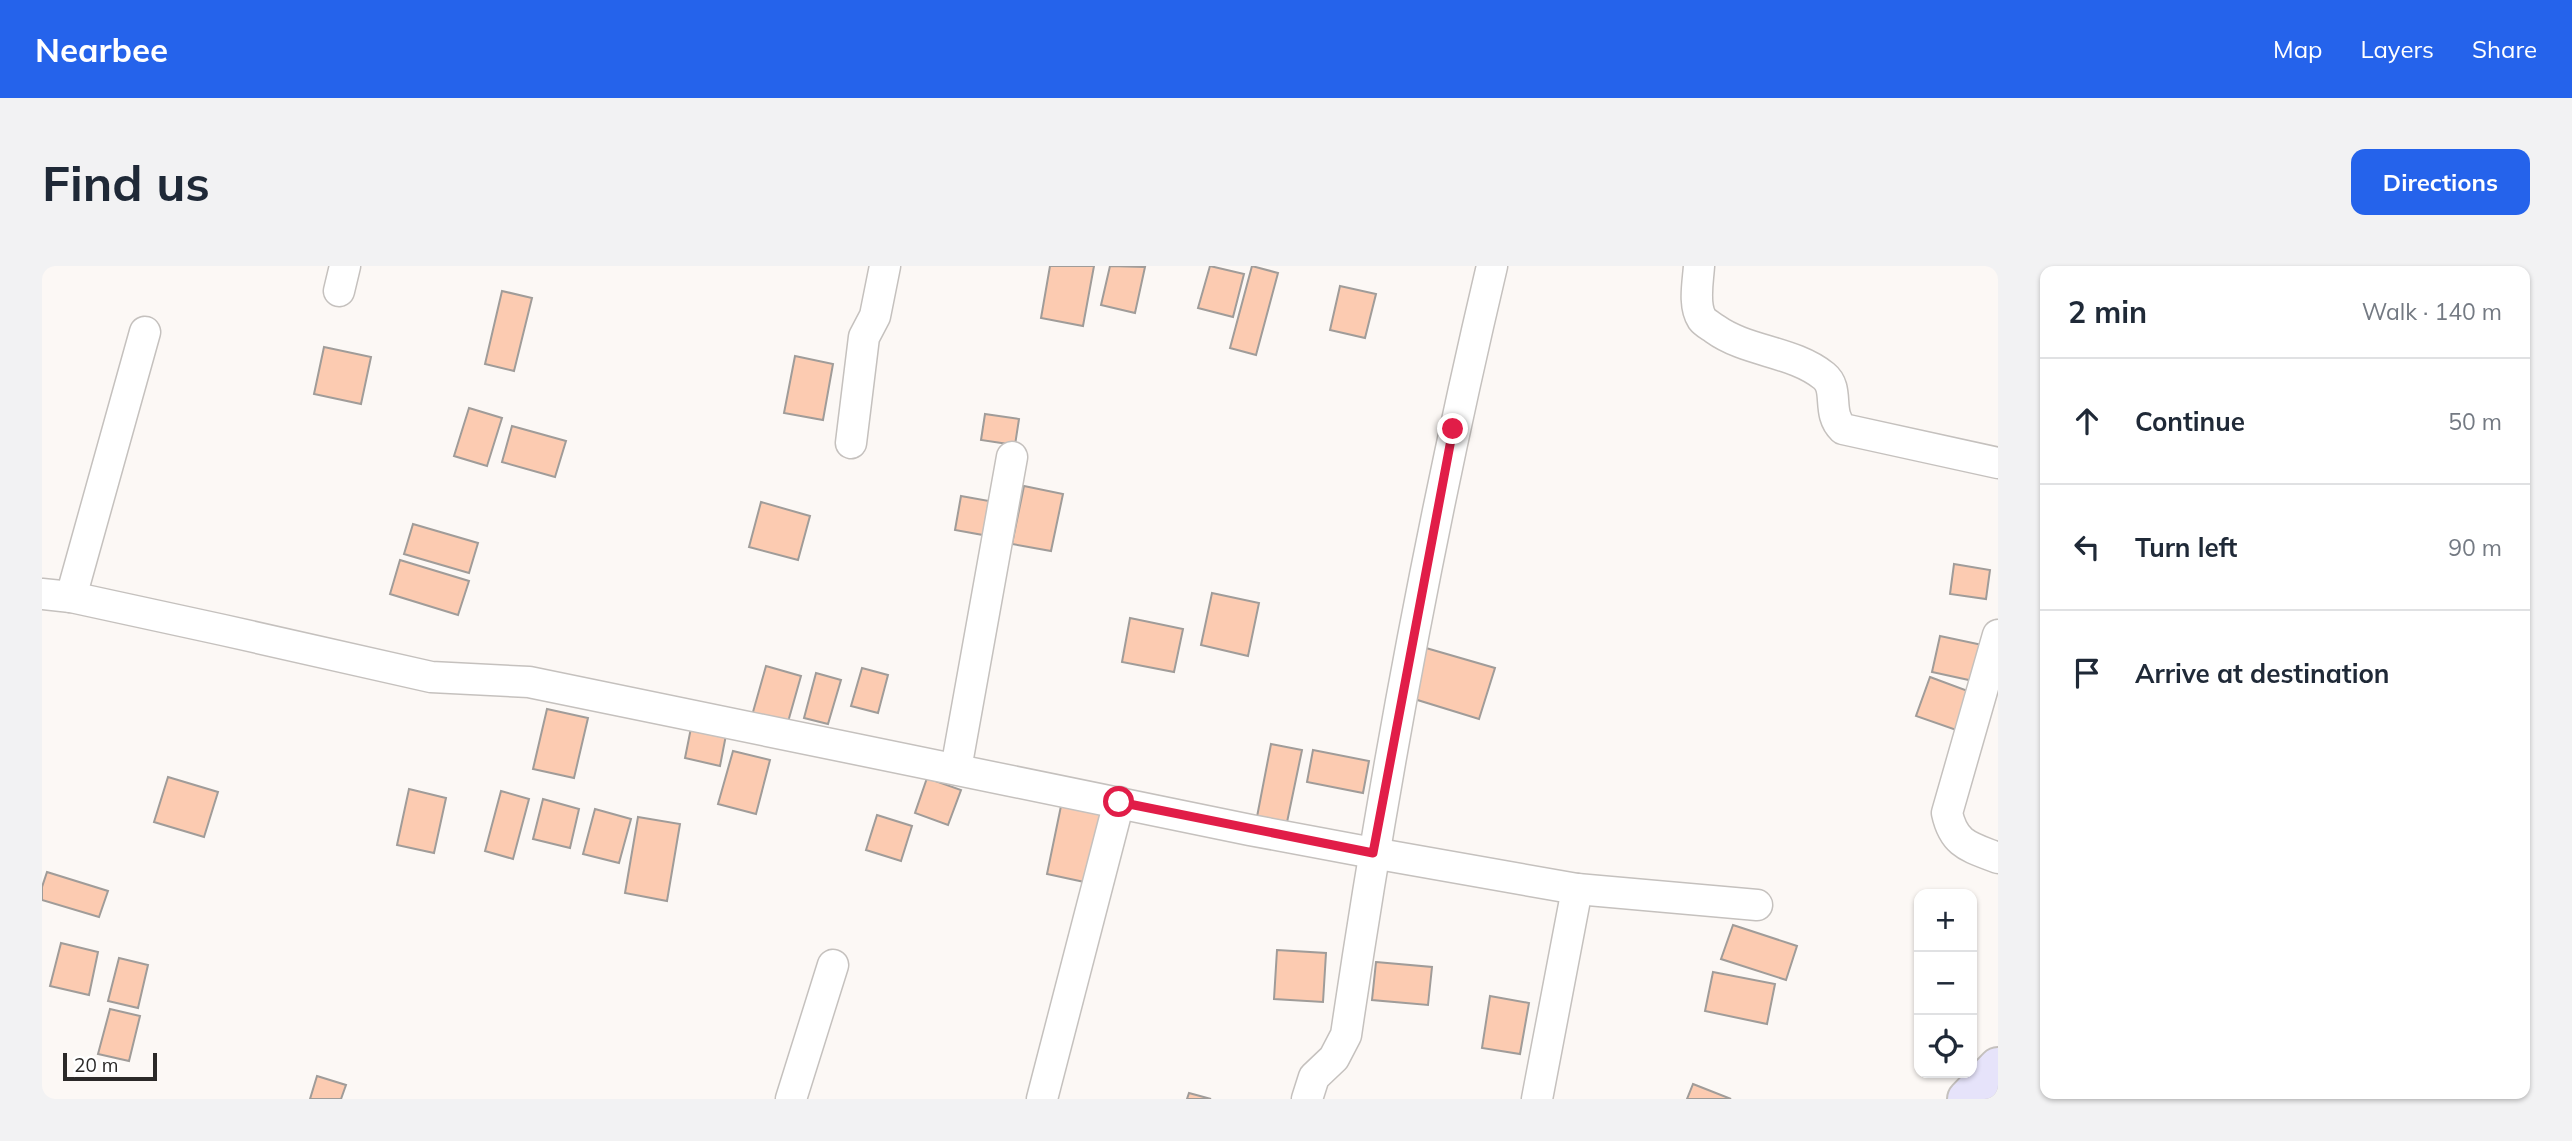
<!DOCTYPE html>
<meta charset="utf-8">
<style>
:root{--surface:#fff;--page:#f2f2f3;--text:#1f2937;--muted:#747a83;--line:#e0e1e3;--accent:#2563eb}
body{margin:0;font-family:Mulish,sans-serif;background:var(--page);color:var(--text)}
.controls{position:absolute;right:21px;bottom:21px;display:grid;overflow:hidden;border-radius:14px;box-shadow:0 2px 5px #0004}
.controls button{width:63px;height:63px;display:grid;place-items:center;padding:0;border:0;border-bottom:2px solid var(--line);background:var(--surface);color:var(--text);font:35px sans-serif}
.scale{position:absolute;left:21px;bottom:18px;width:94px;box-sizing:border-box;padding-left:7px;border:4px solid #2b2928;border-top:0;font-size:19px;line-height:24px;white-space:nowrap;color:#2b2928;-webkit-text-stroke:5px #fff;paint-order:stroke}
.stop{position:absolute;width:21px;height:21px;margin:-16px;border:5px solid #e11d48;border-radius:50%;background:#fff}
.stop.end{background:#e11d48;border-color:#fff;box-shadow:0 2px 7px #0008}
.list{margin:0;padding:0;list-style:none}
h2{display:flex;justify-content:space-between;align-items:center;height:91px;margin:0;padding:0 28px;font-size:30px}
h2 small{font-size:23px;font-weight:400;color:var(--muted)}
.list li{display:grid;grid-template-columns:46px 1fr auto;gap:21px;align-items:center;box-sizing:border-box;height:126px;padding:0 28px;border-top:2px solid var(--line)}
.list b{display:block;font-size:26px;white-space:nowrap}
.list em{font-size:23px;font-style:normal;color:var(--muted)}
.icon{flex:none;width:38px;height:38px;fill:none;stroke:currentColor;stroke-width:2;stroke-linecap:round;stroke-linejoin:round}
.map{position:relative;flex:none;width:1956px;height:833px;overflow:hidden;border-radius:14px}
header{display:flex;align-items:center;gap:42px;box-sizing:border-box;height:98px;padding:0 35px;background:var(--accent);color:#fff}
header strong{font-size:33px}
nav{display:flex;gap:38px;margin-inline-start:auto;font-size:24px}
.intro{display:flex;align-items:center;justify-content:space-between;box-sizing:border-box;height:168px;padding:0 42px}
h1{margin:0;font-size:49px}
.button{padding:18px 32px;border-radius:14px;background:var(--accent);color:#fff;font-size:24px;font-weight:700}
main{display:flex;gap:42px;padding:0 42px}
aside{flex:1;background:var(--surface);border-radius:14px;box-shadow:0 2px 5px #0004}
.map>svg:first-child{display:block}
.building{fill:#fccbb1;stroke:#a09c99;stroke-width:2}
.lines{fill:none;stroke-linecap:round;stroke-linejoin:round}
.street-casing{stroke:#c5c1be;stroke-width:33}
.secondary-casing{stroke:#c5c1be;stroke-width:42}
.street{stroke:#fff;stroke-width:30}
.secondary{stroke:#e6e3fa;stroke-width:38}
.route{stroke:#e11d48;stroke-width:9}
</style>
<header>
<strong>Nearbee</strong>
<nav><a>Map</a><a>Layers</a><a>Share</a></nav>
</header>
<div class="intro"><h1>Find us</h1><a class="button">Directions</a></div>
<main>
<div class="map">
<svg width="1956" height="833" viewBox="0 0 1956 833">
<rect width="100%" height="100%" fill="#fcf8f5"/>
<g class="building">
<polygon points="1008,0 1052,0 1041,60 999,52"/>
<polygon points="1068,0 1103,1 1093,47 1059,39"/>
<polygon points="1168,0 1202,8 1191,51 1156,42"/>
<polygon points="1210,0 1236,7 1214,89 1188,82"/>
<polygon points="1298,20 1334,28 1323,72 1288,64"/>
<polygon points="460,25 490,32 472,105 443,98"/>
<polygon points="282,81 329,91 319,138 272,128"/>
<polygon points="753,90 791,98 781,154 742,147"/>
<polygon points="427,142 460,152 445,200 412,190"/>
<polygon points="943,148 977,153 973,179 939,174"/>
<polygon points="470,160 524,175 513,211 460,196"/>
<polygon points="982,220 1021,228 1009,285 970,278"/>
<polygon points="919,230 947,235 941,269 913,264"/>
<polygon points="719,236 768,250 756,294 707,281"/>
<polygon points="371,258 436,277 427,307 362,288"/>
<polygon points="358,294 427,315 416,349 348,328"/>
<polygon points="1912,298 1948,304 1944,333 1908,328"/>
<polygon points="1170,327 1217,337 1206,390 1159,379"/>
<polygon points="1088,352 1141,363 1132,406 1080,396"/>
<polygon points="1898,370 1945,380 1936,416 1890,406"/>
<polygon points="1384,382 1453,402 1437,453 1369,432"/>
<polygon points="724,400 759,410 744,463 709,453"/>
<polygon points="820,402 846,409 836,447 809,440"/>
<polygon points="774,407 799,414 786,458 762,452"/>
<polygon points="1888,411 1934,428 1920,466 1874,450"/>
<polygon points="505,443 546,452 532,512 491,503"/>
<polygon points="649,462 684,469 678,500 643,492"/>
<polygon points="1229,478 1260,484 1244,561 1214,556"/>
<polygon points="1271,484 1327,495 1321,527 1265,516"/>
<polygon points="691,485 728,494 714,548 676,538"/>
<polygon points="126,511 176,526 162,571 112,556"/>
<polygon points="885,512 919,524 906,559 873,547"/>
<polygon points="367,523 404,532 392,587 355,579"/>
<polygon points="459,525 487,533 471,593 443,585"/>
<polygon points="501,533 537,543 528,582 491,573"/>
<polygon points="1019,540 1062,549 1047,617 1005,608"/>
<polygon points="553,543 589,553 577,597 541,588"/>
<polygon points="835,549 870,560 859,595 824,584"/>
<polygon points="596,551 638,558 625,635 583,627"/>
<polygon points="5,606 66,625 57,651 0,634 0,621"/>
<polygon points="1691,659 1755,680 1744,714 1679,693"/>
<polygon points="19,677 56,686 47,729 8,720"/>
<polygon points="1235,684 1284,687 1281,736 1232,733"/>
<polygon points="77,692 106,699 96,742 66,735"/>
<polygon points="1334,696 1390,701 1386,739 1330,734"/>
<polygon points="1671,706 1733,718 1725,758 1663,745"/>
<polygon points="1448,730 1487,737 1478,788 1440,782"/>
<polygon points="68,743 98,750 87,795 56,788"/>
<polygon points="275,810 304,819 299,833 268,833"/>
<polygon points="1651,818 1689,833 1645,833"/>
<polygon points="1147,827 1169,833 1145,833"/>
</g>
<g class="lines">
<defs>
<g id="street">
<path d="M1657,0C1656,16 1651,39 1660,53C1663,57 1669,60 1673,63C1705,86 1751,85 1782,110C1798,123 1784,147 1801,163L1956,197"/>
<polyline points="297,25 303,0"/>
<polyline points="809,177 822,71 833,50 843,0"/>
<polyline points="0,328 29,331 181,364 389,411 487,416 1208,564 1331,587 1535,623 1715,639"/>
<polyline points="29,331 103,66"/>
<path d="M1956,369L1905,547C1912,579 1928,581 1956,592"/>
<polyline points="914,503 970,191"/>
<polyline points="749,833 791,699"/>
<polyline points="1000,833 1077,536"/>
<path d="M1265,833L1272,811L1292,792L1304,769C1342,511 1390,254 1450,0"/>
<polyline points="1495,833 1535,623"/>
</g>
<polyline id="secondary" points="1925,833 1956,801"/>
</defs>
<use href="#street" class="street-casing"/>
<use href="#secondary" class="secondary-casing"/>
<use href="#street" class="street"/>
<use href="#secondary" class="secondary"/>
</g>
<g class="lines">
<polyline class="route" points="1077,536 1331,587 1411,163"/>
</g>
</svg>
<div class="controls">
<button>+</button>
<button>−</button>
<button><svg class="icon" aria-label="locate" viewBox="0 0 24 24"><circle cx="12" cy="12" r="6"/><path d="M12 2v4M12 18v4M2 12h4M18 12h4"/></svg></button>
</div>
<div class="scale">20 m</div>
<div class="stop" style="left:1077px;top:536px"></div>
<div class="stop end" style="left:1411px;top:163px"></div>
</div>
<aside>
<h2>2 min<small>Walk · 140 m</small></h2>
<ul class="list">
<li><svg class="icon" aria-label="ahead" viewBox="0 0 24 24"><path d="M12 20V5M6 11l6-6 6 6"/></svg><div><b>Continue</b></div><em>50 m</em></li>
<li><svg class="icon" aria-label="left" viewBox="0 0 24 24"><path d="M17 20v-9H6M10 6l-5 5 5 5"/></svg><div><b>Turn left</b></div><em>90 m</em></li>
<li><svg class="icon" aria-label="arrive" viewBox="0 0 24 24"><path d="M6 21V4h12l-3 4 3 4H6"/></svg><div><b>Arrive at destination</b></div></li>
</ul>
</aside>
</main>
